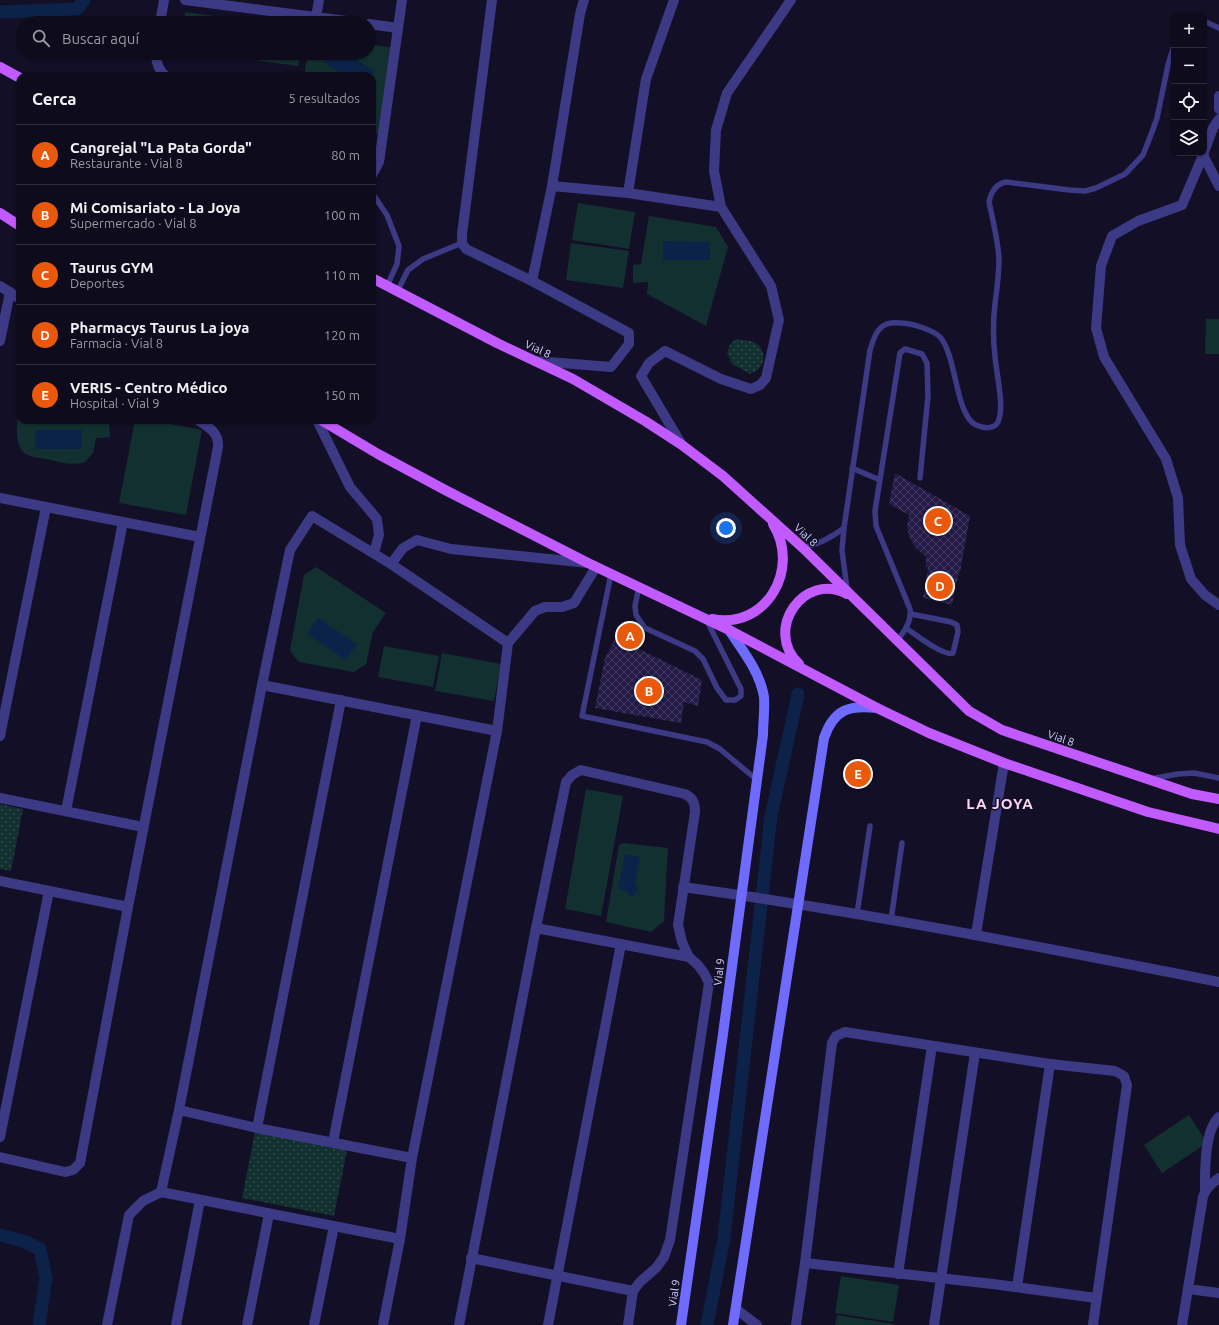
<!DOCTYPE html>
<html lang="es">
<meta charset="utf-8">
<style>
:root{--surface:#0e0b1c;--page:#1c1929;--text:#f1f3f6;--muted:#9b9ba3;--line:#2e2b3b;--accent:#ea580c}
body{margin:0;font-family:Ubuntu,sans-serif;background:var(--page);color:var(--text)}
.controls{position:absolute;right:12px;top:12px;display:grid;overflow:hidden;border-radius:8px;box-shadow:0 1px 3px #0004}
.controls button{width:36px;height:36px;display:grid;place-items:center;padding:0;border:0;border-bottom:1px solid var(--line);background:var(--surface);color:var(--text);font:20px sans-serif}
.you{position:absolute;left:726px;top:528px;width:14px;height:14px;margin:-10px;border:3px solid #fff;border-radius:50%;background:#1a73e8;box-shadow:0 0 0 6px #1a73e833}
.badge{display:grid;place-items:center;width:26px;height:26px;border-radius:50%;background:var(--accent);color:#fff;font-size:13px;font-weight:700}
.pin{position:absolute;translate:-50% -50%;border:2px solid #fff;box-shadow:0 1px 4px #0006}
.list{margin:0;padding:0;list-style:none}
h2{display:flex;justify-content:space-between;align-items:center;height:52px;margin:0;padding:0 16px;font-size:17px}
h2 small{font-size:13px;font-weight:400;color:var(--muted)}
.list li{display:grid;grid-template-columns:26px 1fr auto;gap:12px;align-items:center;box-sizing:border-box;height:60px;padding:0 16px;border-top:1px solid var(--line)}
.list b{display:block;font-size:15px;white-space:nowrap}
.list p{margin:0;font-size:13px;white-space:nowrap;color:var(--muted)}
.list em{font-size:13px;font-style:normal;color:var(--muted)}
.icon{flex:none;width:22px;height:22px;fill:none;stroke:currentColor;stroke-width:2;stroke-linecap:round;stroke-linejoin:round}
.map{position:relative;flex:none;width:1219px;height:1325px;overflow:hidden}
.search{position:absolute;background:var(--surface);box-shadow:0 1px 3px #0004;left:16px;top:16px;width:360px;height:44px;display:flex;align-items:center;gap:10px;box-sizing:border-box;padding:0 14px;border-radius:22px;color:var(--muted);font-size:15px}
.panel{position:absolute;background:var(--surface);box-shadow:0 1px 3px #0004;left:16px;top:72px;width:360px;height:352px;border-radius:12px}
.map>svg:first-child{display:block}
.grass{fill:url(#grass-dots)}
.pitch{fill:#12302f}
.water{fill:#0c2248}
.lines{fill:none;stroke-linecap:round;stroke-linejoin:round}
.canal{stroke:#0c2248;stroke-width:13}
.building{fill:url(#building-cross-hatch)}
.lane{stroke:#3d3a85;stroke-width:5.5}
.street{stroke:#3d3a85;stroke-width:10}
.secondary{stroke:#6f6bff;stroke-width:10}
.primary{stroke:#c25bff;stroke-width:10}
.labels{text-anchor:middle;stroke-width:3;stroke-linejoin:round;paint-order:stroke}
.street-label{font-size:11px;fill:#d9d4ff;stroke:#130f26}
.district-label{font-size:15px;font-weight:bold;letter-spacing:1px;fill:#ffd6f0;stroke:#130f26}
</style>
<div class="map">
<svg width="1219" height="1325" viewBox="0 0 1219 1325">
<defs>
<pattern id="grass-dots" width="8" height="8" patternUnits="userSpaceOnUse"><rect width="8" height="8" fill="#12302f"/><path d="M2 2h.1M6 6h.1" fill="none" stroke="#344d4e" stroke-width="1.8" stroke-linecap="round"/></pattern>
<pattern id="building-cross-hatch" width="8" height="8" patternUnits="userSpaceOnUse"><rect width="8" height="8" fill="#241b47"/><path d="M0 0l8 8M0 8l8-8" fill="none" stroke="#433b63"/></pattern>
</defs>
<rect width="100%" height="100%" fill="#130f26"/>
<g class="grass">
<path d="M736,339C742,340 749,340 755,343C768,350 766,369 750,374L732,364L727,353L730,344Z"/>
<polygon points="0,804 23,809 11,871 0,869"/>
<polygon points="255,1132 347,1150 334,1216 242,1198"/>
</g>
<g class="pitch">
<polygon points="185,12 243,20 243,23 184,23"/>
<polygon points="369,44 393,48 383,127 372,139 372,76 304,76 308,53 369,53"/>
<polygon points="241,53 300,53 298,66 240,58"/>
<polygon points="578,203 635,212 629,249 572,240"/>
<polygon points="649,216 716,227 728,247 706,326 647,294 648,282 633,283 633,265 641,264"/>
<polygon points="571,243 629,251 623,288 566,280"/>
<polygon points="1206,319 1219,319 1219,354 1205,354"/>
<path d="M20,403V420H109L110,437L96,438L93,453L84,463C69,465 62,463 47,459C40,458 28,457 23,452C13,440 18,417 20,403Z"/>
<polygon points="135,420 149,420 202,430 186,515 119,503"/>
<polygon points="316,567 386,613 373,632 366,664 354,672 299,662 294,656 290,650 304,575"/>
<polygon points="384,646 439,656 433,687 378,677"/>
<polygon points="442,653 501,664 494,701 435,691"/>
<polygon points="586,789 623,796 601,916 565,909"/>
<polygon points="623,843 668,848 664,921 651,932 606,922 619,845"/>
<polygon points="1189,1115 1207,1143 1162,1173 1144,1145"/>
<polygon points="841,1276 899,1285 893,1322 835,1313"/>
<polygon points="837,1315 894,1324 894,1325 835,1325"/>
</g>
<g class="water">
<polygon points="328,53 345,53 374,71 371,76 346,76 323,62"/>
<polygon points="663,241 710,242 710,260 663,260"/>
<rect x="35" y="430" width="47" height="19"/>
<polygon points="318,618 357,644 346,660 307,634"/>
<polygon points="625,854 640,857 635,885 638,886 638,890 634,896 631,897 626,891 618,889"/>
</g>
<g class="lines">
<g class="canal">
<polyline points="0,12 77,9 84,0"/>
<polyline points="0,1235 23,1241 40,1249 46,1278 39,1325"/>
<polyline points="707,1325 724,1238 771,816 798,694"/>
</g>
</g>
<g class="building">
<polygon points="895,473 970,516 960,573 959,572 952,605 923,598 928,567 926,567 926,557 916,548 910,539 907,527 909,515 889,504"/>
<polygon points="628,627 638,632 631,645 702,680 698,706 684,702 681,723 595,708 605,658 616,637 622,640"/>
</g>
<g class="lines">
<g class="lane">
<polyline points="1204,21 1219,28"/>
<polyline points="372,193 387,215 399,246 397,264 387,286"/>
<polyline points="397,292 408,270 423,259 462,243"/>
<polyline points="852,468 880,480"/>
<polyline points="844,528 842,550 847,589"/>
<path d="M803,548C819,544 831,538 844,528L870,350C874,338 877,325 891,323C900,322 910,324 918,326C926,329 934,331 940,337C957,356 955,415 976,425C983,428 994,430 998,422C1005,408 996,372 995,356C993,339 993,321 995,304C997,289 999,274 999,259C998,240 993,221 989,202C991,192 996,184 1006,182L1069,190L1085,191L1096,188L1125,174L1143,155L1152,132L1157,118L1168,65L1174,45"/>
<polyline points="611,574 582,716 707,742 720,749 757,780"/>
<polyline points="639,586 635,606 636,615 645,628 695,651 703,659 717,688 726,700 735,700 741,696 741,689 707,621"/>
<path d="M906,628C915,634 944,657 953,653L958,632L957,625L951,622L911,614"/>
<path d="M897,641C904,632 912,621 910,609L876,526L875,511L900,353L905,349L922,354L927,363L928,396L920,478"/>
<polyline points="1150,779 1178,774 1194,773 1219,778"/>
<polyline points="857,914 870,826"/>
<polyline points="891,920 902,843"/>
</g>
<g class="street">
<polyline points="185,0 362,23"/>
<polyline points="492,0 462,234 462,243 466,249 532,281 629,333 629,344 611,367 536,361"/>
<polyline points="674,0 646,79 628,193 721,207"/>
<polyline points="316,17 319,0"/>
<polyline points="160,23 164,0"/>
<polyline points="369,24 398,28"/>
<path d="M155,53C157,62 158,71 166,76"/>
<polyline points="1219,96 1219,109"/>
<polyline points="1204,152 1213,128 1219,119"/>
<polyline points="1204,153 1182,205 1138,221 1112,236 1101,266 1096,328 1104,357 1166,459 1178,498 1180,545 1191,579 1205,595 1219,605"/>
<polyline points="1203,155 1219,186"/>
<polyline points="372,175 379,162 402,0"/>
<polyline points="552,186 580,14 584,0"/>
<polyline points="532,281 552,186 628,193"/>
<polyline points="0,286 20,299"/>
<polyline points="0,341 10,292"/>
<polyline points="317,420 350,487 377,519 379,535 374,553"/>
<polyline points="682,445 641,376 649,363 665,351 721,379 751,389 760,385 766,378 779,320 771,286 721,207 714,171 716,130 727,93 791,0"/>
<polyline points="0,498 200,537"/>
<polyline points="391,564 403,548 417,540 451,549 588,563"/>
<polyline points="508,643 535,611 545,607 562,607 574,603 596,567"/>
<polyline points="262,685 497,731"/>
<polyline points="0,736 46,507"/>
<polyline points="0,798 143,827"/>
<polyline points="66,811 123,522"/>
<path d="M0,881L128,907L218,447C219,432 209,428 198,420"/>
<path d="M683,887C863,912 1041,947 1219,982"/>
<polyline points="536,928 689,957"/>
<polyline points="976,934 1004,763"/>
<polyline points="179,1110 262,685 290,550 312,516 391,564 508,643 497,731 412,1158"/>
<polyline points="257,1128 341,700"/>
<polyline points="0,1137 49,891"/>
<polyline points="333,1142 417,715"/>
<polyline points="0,1157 65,1172 73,1170 80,1163 128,907"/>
<path d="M1205,1191C1205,1171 1204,1131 1219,1117"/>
<polyline points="471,1258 633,1291"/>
<polyline points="805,1263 993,1284 1096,1298"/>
<polyline points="898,1274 932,1046"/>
<polyline points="1017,1287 1050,1064"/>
<polyline points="1188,1289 1219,1293"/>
<polyline points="736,1309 757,1325"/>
<polyline points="107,1325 129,1215 143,1201 161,1192 400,1239 412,1158 257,1128 179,1110 161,1192"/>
<polyline points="176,1325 200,1200"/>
<polyline points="247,1325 269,1214"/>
<polyline points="314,1325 334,1226"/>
<polyline points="383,1325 400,1239"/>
<path d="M459,1325L536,928L566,782L572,775L581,770L685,794C693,798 695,803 695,812L678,925L682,942L689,957L698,965L704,973L709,983L670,1240L664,1257L656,1268L640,1282L633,1291L628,1325"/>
<polyline points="548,1325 621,944"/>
<polyline points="796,1325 805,1263 832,1043 836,1036 845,1032 1050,1064 1115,1071 1124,1076 1127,1085 1093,1325"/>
<polyline points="934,1325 975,1053"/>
<path d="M1182,1325L1203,1197C1206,1188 1211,1184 1219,1178"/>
</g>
<g class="secondary">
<path d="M681,1325L723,1034L763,735C763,723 765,709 764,697C760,672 743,651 729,630"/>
<path d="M733,1325L824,738C834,709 849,705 877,708"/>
</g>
<g class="primary">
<polyline points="0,67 20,78"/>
<polyline points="0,213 20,226"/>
<polyline points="372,278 497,343 573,379 645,421 682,445 723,476 803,548 969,711 1002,730 1192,794 1219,799"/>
<polyline points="321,420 378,454 447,491 588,563 729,630 877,708 929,733 1004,763 1148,812 1219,829"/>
<path d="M712,619C766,630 801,569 773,524"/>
<path d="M799,664C763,630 804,571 847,594"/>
</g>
</g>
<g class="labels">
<g class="street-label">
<text transform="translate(538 349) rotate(25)" y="4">Vial 8</text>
<text transform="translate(806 535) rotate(43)" y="4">Vial 8</text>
<text transform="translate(1061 738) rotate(19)" y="4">Vial 8</text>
<text transform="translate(719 972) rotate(-83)" y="4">Vial 9</text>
<text transform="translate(674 1293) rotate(-82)" y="4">Vial 9</text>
</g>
<g class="district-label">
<text x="1000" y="809">LA JOYA</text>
</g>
</g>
</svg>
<div class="controls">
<button>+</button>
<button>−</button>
<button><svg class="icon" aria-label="locate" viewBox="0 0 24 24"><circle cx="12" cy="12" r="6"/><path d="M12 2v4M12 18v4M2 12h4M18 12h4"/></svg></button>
<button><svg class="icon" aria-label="layers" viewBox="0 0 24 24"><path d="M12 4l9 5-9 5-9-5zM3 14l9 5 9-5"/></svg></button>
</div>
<div class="you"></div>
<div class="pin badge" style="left:630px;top:636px">A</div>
<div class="pin badge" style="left:649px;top:691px">B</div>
<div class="pin badge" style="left:938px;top:521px">C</div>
<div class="pin badge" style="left:940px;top:586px">D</div>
<div class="pin badge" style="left:858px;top:774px">E</div>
<div class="search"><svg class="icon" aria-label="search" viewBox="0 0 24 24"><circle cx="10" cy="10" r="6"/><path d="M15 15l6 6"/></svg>Buscar aquí</div>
<section class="panel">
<h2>Cerca<small>5 resultados</small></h2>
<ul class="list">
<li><span class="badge">A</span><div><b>Cangrejal &quot;La Pata Gorda&quot;</b><p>Restaurante · Vial 8</p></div><em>80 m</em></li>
<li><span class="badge">B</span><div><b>Mi Comisariato - La Joya</b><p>Supermercado · Vial 8</p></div><em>100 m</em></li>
<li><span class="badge">C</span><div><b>Taurus GYM</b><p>Deportes</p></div><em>110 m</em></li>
<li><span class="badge">D</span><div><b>Pharmacys Taurus La joya</b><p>Farmacia · Vial 8</p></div><em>120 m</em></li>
<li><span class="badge">E</span><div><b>VERIS - Centro Médico</b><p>Hospital · Vial 9</p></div><em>150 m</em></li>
</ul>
</section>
</div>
